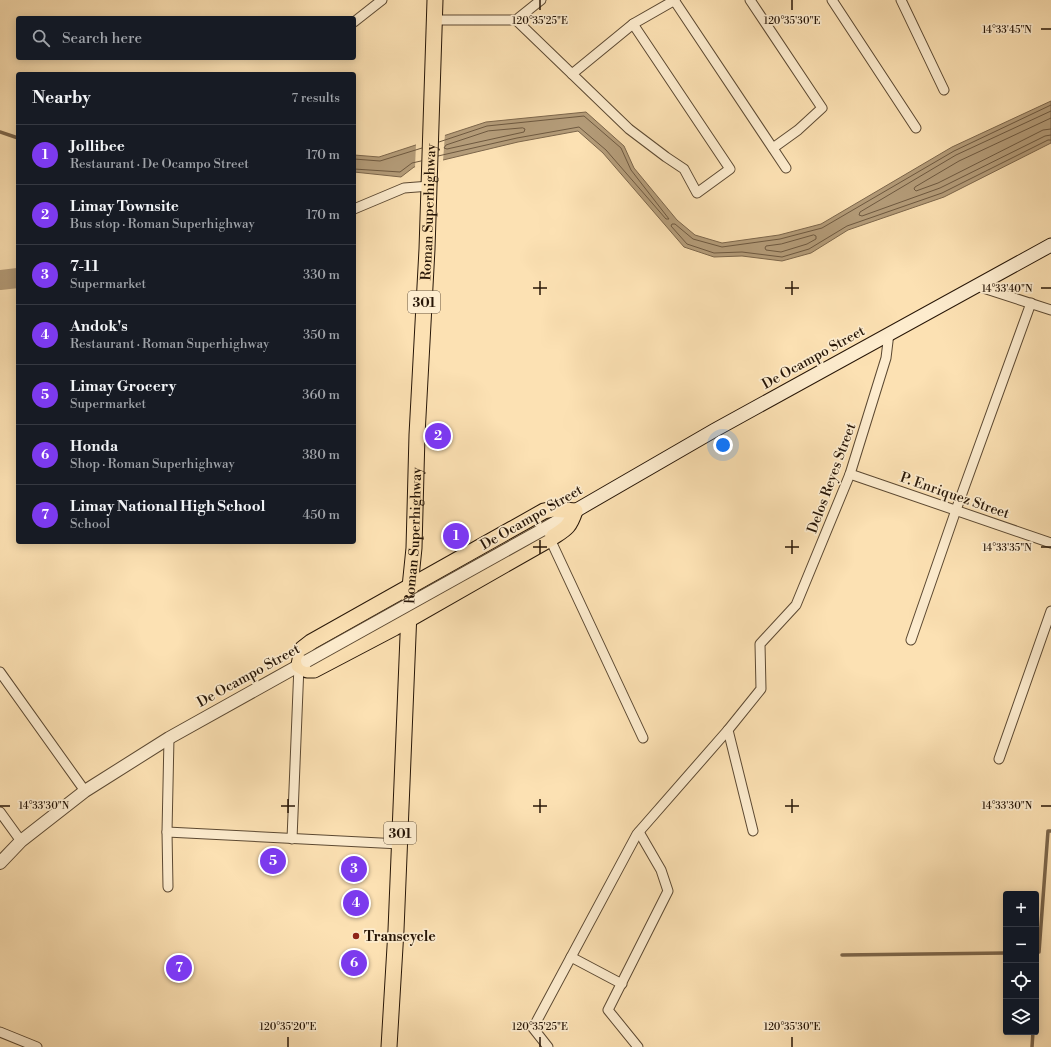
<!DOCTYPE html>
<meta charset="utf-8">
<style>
:root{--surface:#171b24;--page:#242831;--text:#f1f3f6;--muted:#9ea1a6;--line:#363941;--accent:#7c3aed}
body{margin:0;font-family:"Libre Bodoni",serif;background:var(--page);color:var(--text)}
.controls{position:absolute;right:12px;bottom:12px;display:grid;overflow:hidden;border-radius:4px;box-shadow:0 2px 10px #0003}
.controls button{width:36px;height:36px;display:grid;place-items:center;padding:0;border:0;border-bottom:1px solid var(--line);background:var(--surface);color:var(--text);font:20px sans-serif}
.you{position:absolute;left:723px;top:445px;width:14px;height:14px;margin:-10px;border:3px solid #fff;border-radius:50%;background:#1a73e8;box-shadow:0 0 0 6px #1a73e833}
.badge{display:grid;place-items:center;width:26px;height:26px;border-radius:50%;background:var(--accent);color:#fff;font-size:13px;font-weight:700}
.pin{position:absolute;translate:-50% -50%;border:2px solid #fff;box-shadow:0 1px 4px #0006}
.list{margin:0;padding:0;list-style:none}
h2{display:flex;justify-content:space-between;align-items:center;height:52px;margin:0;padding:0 16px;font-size:17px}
h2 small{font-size:13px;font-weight:400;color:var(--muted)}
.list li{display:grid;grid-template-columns:26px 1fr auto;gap:12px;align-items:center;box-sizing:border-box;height:60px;padding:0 16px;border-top:1px solid var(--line)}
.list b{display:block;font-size:15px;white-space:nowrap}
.list p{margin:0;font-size:13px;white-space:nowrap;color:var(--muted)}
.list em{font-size:13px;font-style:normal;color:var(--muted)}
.icon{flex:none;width:22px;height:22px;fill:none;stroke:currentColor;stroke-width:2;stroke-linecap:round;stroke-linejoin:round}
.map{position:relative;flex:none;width:1051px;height:1047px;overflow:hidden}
.search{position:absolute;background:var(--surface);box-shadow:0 2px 10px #0003;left:16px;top:16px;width:340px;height:44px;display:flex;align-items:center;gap:10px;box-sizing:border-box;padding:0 14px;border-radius:4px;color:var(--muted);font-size:15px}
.panel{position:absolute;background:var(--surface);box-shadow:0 2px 10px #0003;left:16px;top:72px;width:340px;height:472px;border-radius:4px}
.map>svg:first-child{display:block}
.water{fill:#b49c79;stroke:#7c664b}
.pier{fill:#fce1b3}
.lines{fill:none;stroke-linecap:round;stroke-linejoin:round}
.shore{stroke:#6e5940;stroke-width:1}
.stream{stroke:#7c664b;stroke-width:3.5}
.river{stroke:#b49c79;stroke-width:20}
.minor-casing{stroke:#5c4932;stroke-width:11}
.tertiary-casing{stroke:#5c4932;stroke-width:14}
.secondary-casing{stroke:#271607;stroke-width:15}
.primary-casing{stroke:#271607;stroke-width:17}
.minor{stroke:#fdecce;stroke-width:9}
.tertiary{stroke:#fdecce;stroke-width:12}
.secondary{stroke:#fdecce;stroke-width:13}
.primary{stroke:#fce1b3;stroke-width:15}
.tertiary-bridge-casing{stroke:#5c4932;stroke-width:14;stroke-linecap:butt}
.tertiary-bridge{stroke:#fdecce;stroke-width:12}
.ticks{fill:none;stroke:#271607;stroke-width:1.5}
.poi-dot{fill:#8f2418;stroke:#fdecce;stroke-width:1.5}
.labels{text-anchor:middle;stroke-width:3.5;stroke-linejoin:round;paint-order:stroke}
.shield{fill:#fdecce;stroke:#675643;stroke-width:1}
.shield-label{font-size:13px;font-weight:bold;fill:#271607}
.street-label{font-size:14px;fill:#271607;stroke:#fdecce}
.poi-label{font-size:14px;font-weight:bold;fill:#271607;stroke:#fdecce;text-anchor:start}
.ticks-label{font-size:10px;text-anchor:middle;fill:#271607;stroke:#fdecce;stroke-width:3.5;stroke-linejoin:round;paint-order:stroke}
</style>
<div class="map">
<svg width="1051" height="1047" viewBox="0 0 1051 1047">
<rect width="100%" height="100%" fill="#fce1b3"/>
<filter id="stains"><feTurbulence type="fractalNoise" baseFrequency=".005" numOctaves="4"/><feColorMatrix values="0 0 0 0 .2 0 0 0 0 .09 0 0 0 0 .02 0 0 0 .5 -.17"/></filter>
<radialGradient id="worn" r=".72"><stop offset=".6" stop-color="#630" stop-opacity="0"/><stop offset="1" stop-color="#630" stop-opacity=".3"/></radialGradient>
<polygon class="water" points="1051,101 1051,143 944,197 848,230 811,253 782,261 742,256 714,257 684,247 603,153 578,131 518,142 414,167 401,177 354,172 354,155 379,157 486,122 586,112 624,146 634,168 677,220 695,235 722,243 779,235 821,224 952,147"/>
<polygon class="pier" points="445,134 443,161 415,168 416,143"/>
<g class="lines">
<g class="shore">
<polyline points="1051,105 954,151 822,228 780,239 722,247 693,239 675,224 672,224 671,226 687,244 714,253 742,252 782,257 809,249 847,226 942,193 1048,140 1051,140"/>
<polyline points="1051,111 956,155 860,212 859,215 862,216 940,188 1045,136 1051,135"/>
<polyline points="1051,118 959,161 915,187 914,189 916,191 938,183 1043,130 1051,129"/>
<polygon points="523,128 525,129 524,132 447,149 444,148 446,145 488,131"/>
<polyline points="438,156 517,138 579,127 606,150 666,219 669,219 631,170 621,148 584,116 487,126 439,142"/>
<polyline points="354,159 380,161 422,148"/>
<polyline points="354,169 400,172 412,163 421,161"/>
<polygon points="814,235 816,236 816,239 807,244 781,252 766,250 765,248 766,246 781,244"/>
</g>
<g class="stream">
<polyline points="0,132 18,138"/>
<polyline points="1036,952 1039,952 1048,831 1051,831"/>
<polyline points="842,955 1006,953"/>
<polyline points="1036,974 1037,952"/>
<polyline points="1032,1047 1033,1032"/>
</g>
<polyline class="river" points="0,280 18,278"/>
<defs>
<g id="minor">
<polyline points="674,0 786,168"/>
<polyline points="750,0 822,108 798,130 773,148"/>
<polyline points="832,0 916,128"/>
<polyline points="901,0 944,90"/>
<polyline points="434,20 516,20 541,0"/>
<polyline points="516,20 572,74 633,24 675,0"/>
<polyline points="354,22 382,0"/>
<polyline points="572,74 629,129 666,157 684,169 697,193 730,169 633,24"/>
<polyline points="354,209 404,188 430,186"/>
<polyline points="977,286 1051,310"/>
<polyline points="850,474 1051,543"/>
<polyline points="550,539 643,738"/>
<polyline points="911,640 956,510 1031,303"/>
<polyline points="0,672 85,791"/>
<polyline points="999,759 1051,611"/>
<polyline points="0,812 21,841"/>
<polyline points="753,831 728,730 761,689 760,644 796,605 850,474 886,358 889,333"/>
<polyline points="167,832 400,844"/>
<polyline points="292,839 299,665"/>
<polyline points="168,887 167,832 169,738"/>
<polyline points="571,957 622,984"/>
<polyline points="0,1032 37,1047"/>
<polyline points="548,1047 533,1028 637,834 728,730"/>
<polyline points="638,1047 608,1010 668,891 661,870 639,832"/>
</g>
<g id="tertiary">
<polyline points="542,530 575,511"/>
<polyline points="0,863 21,841 85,791 169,738 307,661"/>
</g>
<polyline id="secondary" points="575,511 715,430 1051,245"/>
<g id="primary">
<path d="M553,509L575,511C569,529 565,529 550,539L394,628L314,670H307L299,665L302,649L311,642L544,511Z"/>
<path id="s1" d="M389,1047L396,930L410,587L414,548L417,435L427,249L435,0"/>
</g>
</defs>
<use href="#minor" class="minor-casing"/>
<use href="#tertiary" class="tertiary-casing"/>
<use href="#secondary" class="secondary-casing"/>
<use href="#primary" class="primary-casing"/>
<use href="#minor" class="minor"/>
<use href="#tertiary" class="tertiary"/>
<use href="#secondary" class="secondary"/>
<use href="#primary" class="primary"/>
<defs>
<polyline id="tertiary-bridge" points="307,661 542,530"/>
</defs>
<use href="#tertiary-bridge" class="tertiary-bridge-casing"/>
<use href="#tertiary-bridge" class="tertiary-bridge"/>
</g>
<path class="ticks" d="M540,0V10M792,0V10M1041,29H1051M540,281V295M792,281V295M533,288H547M785,288H799M1041,288H1051M540,540V554M792,540V554M533,547H547M785,547H799M1041,547H1051M288,799V813M540,799V813M792,799V813M0,806H10M281,806H295M533,806H547M785,806H799M1041,806H1051M288,1037V1047M540,1037V1047M792,1037V1047"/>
<circle class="poi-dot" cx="356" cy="936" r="4"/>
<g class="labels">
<g class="shield">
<rect x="408" y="291" width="32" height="22" rx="3"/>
<rect x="384" y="822" width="32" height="22" rx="3"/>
</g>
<g class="shield-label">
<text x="424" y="307">301</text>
<text x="400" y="838">301</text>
</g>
<g class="street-label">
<text dy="5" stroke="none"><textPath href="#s1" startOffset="836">Roman Superhighway</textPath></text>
<text transform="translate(813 357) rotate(-29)" y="5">De Ocampo Street</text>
<text transform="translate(831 478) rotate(-70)" y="5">Delos Reyes Street</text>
<text transform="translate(955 495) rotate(19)" y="5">P. Enriquez Street</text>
<text transform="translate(531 517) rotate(-30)" y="5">De Ocampo Street</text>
<text dy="5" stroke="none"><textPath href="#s1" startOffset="512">Roman Superhighway</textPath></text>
<text transform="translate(248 675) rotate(-29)" y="5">De Ocampo Street</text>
</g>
<g class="poi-label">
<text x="364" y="941">Transcycle</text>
</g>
</g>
<g class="ticks-label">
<text x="540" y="24">120°35'25"E</text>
<text x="792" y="24">120°35'30"E</text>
<text x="1007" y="33">14°33'45"N</text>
<text x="1007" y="292">14°33'40"N</text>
<text x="1007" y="551">14°33'35"N</text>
<text x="44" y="809">14°33'30"N</text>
<text x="1007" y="809">14°33'30"N</text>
<text x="288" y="1030">120°35'20"E</text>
<text x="540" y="1030">120°35'25"E</text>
<text x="792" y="1030">120°35'30"E</text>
</g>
<rect width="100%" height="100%" filter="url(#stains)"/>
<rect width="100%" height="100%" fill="url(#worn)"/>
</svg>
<div class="controls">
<button>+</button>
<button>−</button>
<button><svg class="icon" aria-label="locate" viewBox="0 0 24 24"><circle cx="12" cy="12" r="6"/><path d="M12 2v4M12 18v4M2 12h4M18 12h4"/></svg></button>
<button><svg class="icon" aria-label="layers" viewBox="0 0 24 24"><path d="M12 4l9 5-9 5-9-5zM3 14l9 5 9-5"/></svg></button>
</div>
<div class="you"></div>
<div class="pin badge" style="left:456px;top:536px">1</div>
<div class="pin badge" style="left:438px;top:436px">2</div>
<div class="pin badge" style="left:354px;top:869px">3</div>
<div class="pin badge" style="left:356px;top:903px">4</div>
<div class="pin badge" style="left:273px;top:861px">5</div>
<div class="pin badge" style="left:354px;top:963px">6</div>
<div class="pin badge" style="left:179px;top:968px">7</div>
<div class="search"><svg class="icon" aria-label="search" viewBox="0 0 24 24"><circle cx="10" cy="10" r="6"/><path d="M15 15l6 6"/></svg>Search here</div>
<section class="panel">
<h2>Nearby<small>7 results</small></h2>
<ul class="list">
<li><span class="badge">1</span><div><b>Jollibee</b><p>Restaurant · De Ocampo Street</p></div><em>170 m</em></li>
<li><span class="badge">2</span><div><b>Limay Townsite</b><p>Bus stop · Roman Superhighway</p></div><em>170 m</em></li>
<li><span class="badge">3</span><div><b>7-11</b><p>Supermarket</p></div><em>330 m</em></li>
<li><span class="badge">4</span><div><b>Andok's</b><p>Restaurant · Roman Superhighway</p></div><em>350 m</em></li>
<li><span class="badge">5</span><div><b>Limay Grocery</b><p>Supermarket</p></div><em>360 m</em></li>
<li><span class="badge">6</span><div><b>Honda</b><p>Shop · Roman Superhighway</p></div><em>380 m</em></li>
<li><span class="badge">7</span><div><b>Limay National High School</b><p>School</p></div><em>450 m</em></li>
</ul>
</section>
</div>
